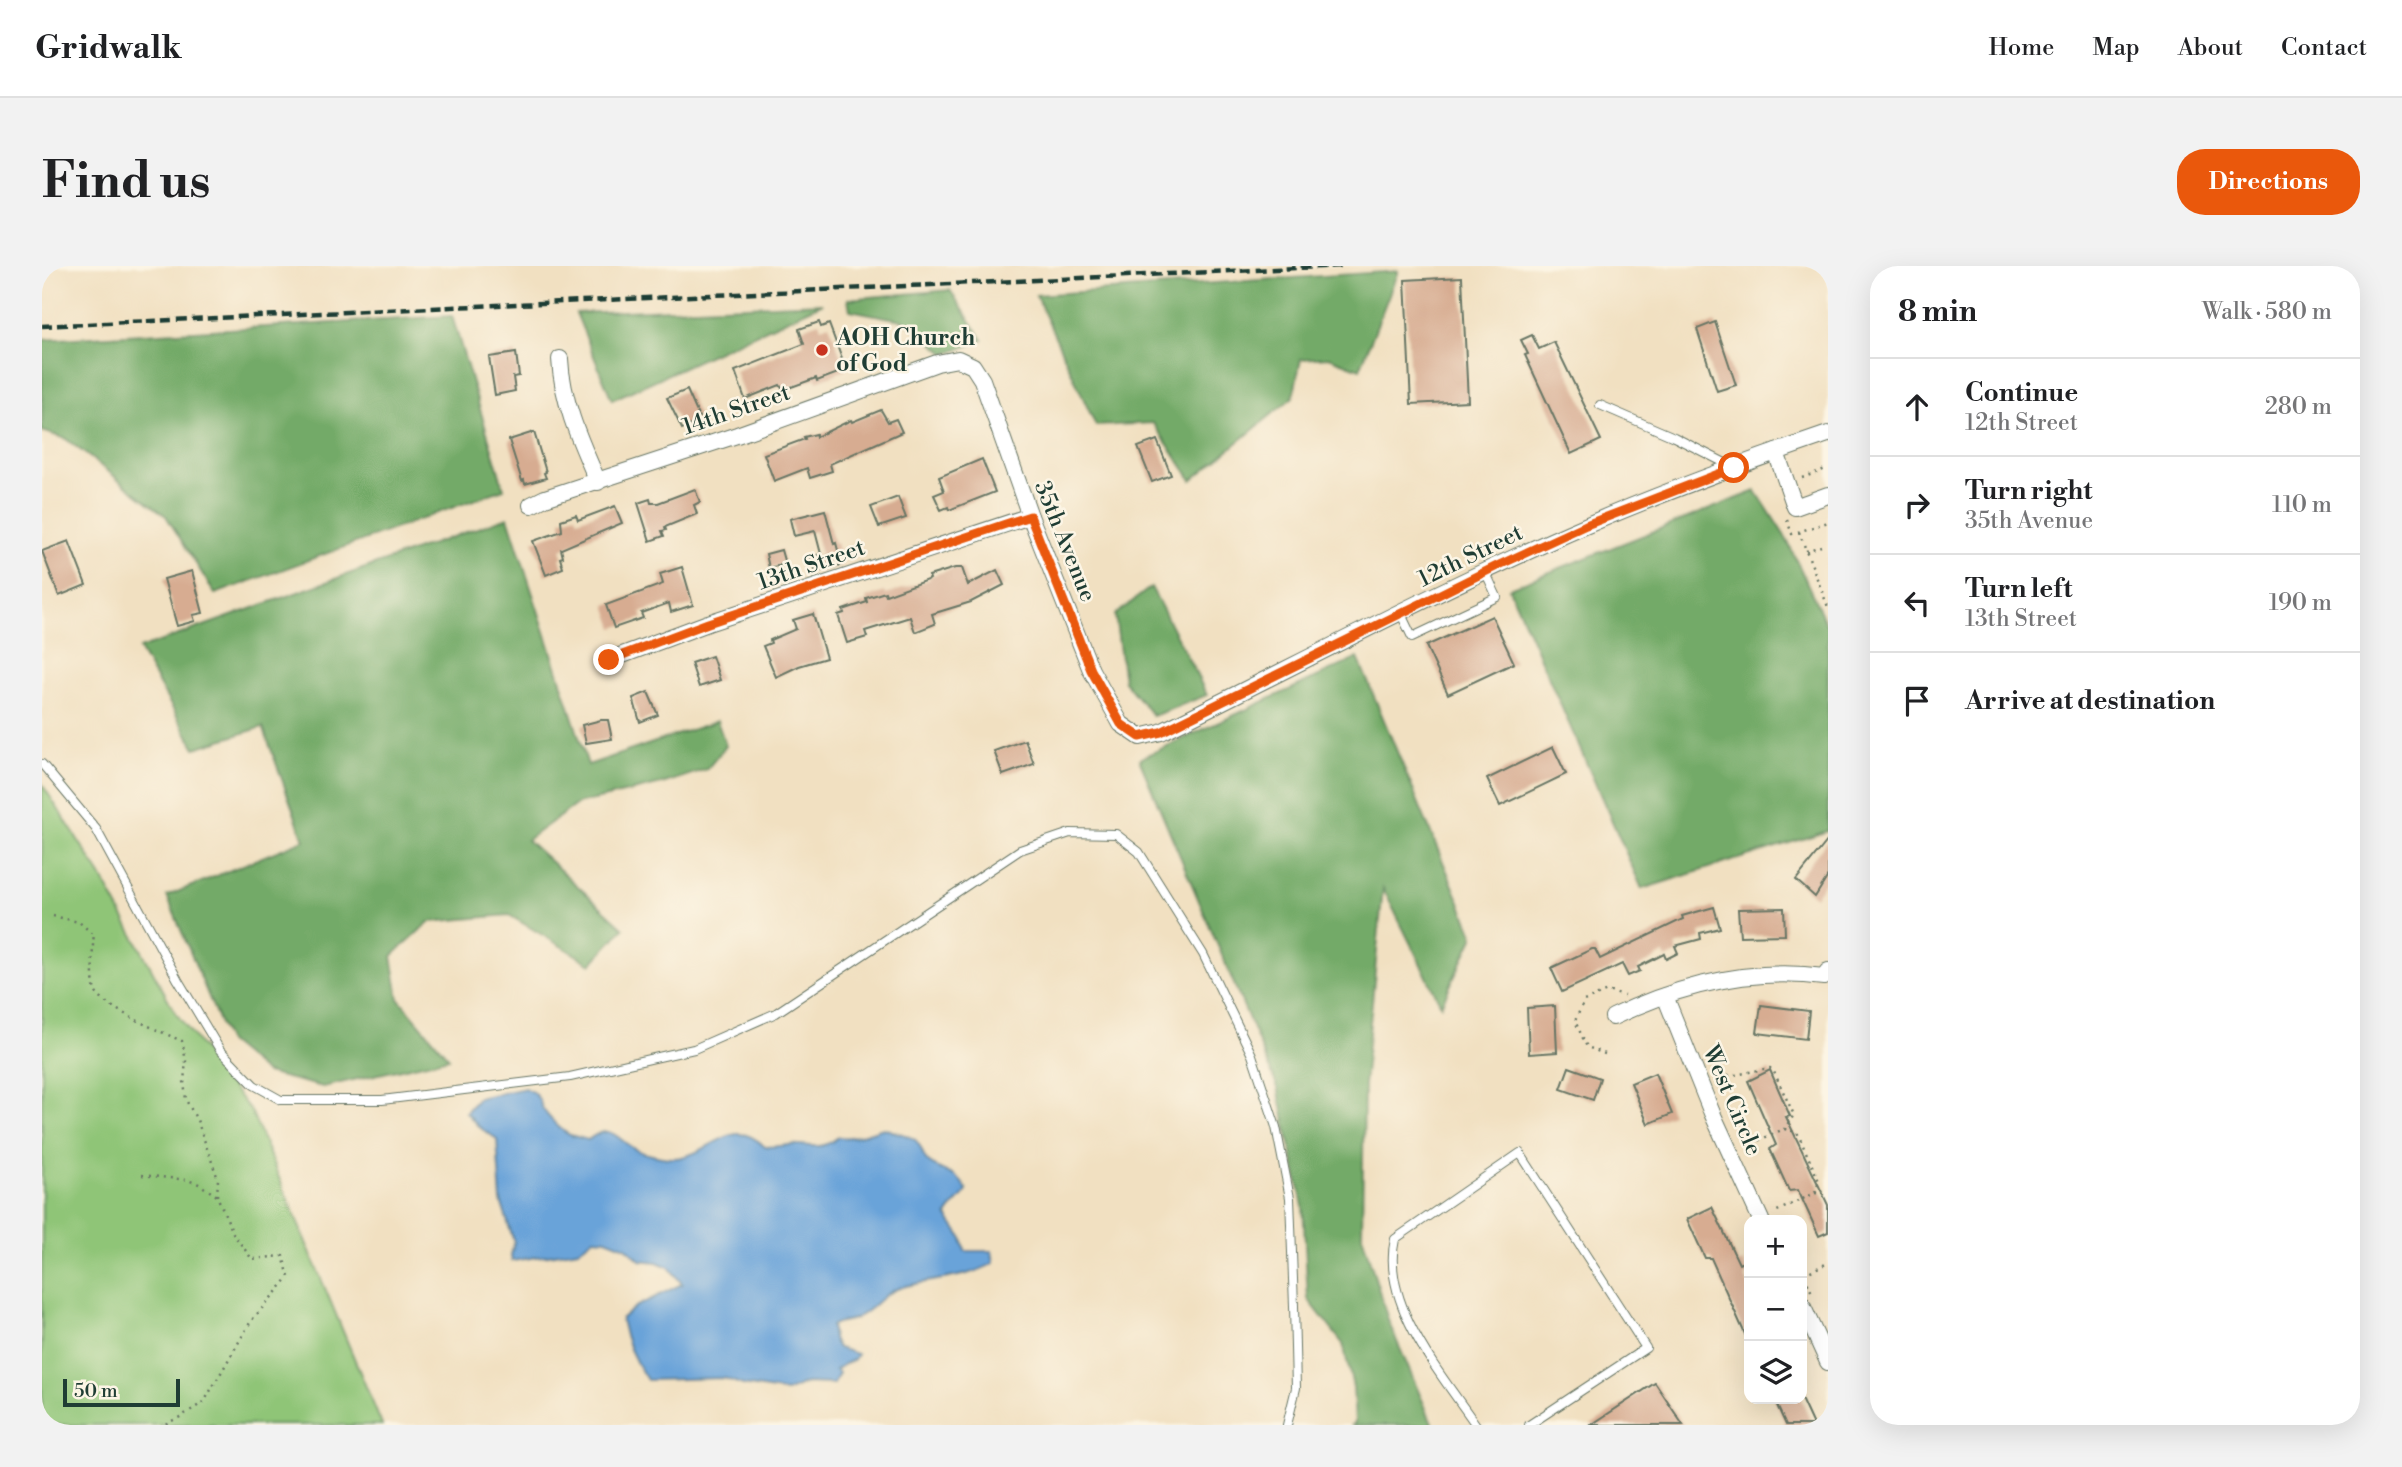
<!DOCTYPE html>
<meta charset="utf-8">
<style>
:root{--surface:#fff;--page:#f2f2f2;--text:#202124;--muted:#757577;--line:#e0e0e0;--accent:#ea580c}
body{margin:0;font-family:"Libre Bodoni",serif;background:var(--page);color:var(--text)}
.controls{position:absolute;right:21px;bottom:21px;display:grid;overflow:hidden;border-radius:14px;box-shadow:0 7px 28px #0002}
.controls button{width:63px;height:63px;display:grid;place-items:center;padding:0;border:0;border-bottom:2px solid var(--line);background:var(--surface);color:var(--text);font:35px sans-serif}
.scale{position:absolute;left:21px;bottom:18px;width:117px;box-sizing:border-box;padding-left:7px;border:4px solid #1f3d34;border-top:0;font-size:19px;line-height:24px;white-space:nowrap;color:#1f3d34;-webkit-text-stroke:5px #fcf5e5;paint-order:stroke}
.stop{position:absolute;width:21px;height:21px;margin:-16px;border:5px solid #ea580c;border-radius:50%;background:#fff}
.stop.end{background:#ea580c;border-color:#fff;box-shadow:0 2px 7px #0008}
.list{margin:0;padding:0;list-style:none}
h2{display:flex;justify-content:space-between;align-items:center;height:91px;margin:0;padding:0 28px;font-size:30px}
h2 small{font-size:23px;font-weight:400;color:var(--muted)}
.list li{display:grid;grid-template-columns:46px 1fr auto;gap:21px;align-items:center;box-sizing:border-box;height:98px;padding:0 28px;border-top:2px solid var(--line)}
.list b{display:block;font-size:26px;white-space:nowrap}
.list p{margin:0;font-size:23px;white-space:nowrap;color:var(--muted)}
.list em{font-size:23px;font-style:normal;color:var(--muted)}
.icon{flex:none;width:38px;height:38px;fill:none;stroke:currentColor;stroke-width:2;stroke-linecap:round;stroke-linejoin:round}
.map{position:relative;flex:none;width:1786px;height:1159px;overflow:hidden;border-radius:28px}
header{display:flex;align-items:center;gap:42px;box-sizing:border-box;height:98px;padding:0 35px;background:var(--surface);border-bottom:2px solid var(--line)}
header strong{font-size:33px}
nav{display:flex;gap:38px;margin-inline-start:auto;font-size:24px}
.intro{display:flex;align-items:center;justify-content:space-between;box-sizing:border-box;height:168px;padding:0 42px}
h1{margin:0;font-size:49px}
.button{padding:18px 32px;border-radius:28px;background:var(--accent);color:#fff;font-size:24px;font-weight:700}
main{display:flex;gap:42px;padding:0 42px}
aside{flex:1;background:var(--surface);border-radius:28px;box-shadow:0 7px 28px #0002}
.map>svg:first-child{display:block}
.green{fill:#8fc577;stroke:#578156;stroke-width:2}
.forest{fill:#73aa68;stroke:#49744e;stroke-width:2}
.water{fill:#69a3d9;stroke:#447086;stroke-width:2}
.building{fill:#d7ac91}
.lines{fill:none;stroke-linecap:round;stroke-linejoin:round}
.service-casing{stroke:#687665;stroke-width:10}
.minor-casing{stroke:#687665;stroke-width:18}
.path{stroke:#687665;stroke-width:2.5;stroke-dasharray:2 5;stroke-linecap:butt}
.service{stroke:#fff;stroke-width:8}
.minor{stroke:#fff;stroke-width:16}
.rail{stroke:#1f3d34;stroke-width:4.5;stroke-dasharray:10 5;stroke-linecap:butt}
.route{stroke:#ea580c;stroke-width:9}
.poi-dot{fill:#c8321e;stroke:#fcf5e5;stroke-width:2.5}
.labels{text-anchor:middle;stroke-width:5;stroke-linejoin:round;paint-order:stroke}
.poi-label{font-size:23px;font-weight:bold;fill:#1f3d34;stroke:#fcf5e5;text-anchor:start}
.street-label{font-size:23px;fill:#1f3d34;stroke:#fcf5e5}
</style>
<header>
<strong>Gridwalk</strong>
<nav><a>Home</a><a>Map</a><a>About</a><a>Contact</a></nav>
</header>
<div class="intro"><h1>Find us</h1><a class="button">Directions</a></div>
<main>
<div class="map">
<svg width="1786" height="1159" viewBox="0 0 1786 1159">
<rect width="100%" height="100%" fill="#fcf5e5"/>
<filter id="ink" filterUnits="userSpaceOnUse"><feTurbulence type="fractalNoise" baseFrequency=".0143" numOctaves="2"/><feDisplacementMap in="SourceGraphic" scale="14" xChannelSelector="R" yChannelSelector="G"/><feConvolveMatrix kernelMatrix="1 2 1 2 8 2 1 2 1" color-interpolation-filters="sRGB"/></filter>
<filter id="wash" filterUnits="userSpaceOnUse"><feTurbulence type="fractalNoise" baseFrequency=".00686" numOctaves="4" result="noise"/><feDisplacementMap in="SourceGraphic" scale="28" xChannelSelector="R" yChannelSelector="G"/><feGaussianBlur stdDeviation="1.57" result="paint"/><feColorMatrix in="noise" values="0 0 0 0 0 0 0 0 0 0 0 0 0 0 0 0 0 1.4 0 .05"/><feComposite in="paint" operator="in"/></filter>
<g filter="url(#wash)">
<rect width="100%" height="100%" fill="#f1e0c1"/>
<polygon class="green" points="0,518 58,608 133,746 210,847 340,1159 0,1159"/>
<g class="forest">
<polygon points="1356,5 1318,103 1287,91 1259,93 1251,131 1150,214 1111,157 1054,160 994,29"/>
<polygon points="908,24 941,74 904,88 864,55 808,44 806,33"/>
<polygon points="781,37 570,134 534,47"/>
<polygon points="410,50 462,223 173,328 124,250 24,173 0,165 0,74"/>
<polygon points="1714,225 1744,272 1786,362 1786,565 1600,623 1467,322"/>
<polygon points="466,251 546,499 675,455 684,480 665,503 620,518 535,538 485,574 582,662 549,698 467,649 387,656 350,690 357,733 407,792 281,821 224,807 185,775 125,630 262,574 221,461 153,482 97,383"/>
<polygon points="1109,321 1165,429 1111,450 1082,415 1073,349"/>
<polygon points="1316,392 1432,670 1399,739 1341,622 1322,819 1320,969 1347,1057 1391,1159 1310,1159 1313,1156 1311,1121 1301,1078 1266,1033 1261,940 1236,822 1097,493"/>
</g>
<path class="water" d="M483,822L492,827L498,835C498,844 519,865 528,869C534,871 540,872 546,874C573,852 577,881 602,887C613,890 629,894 640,891C672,885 692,849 723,881C731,881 738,880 746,879C767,877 777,887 796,871C813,873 825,867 842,862C853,867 862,867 872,873C881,879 879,889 886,896C900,907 917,906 925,925C919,934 909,941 905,950L920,972L923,985H950L952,997C924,1013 894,1012 864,1020C839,1026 834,1042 814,1052C806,1056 797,1054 789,1060L791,1073L796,1082L815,1088L812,1094L802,1098L794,1104L797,1107L792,1118L764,1117L744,1126L701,1119L682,1112L605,1114C592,1095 583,1076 579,1053L593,1041L640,1018L627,1001L615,996L598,994L584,981L564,973L552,972L536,984L470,995L469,989L472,976L459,935L455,873L437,861L424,846L436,832Z"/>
<g id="blocks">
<g class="building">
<polygon points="1420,11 1426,135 1369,138 1363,14"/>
<polygon points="777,56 779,61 787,58 804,104 775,115 774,112 741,124 738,119 703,133 693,105 762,78 757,63"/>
<polygon points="1673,56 1694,119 1675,125 1655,63"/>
<polygon points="1490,69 1497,83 1512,76 1559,174 1529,188 1483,89 1486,88 1479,74"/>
<polygon points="474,87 477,110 471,111 473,125 453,129 447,91"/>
<polygon points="645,124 657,151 654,152 656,156 640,163 625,132"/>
<polygon points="839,144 846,156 854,153 860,166 788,198 790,205 768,212 765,202 732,215 722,188 763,173 762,171 774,168 774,171 809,154 810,156"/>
<polygon points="492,166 504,206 502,207 504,212 483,218 482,214 480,215 467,174"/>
<polygon points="1115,174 1129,209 1110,216 1096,181"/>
<polygon points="940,193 953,226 907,244 906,241 899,244 892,229 902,225 897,211"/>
<polygon points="653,223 658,236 652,239 655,248 623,261 624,264 620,265 622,270 608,275 596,237 608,233 609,237 616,237"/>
<polygon points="856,231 864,252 837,261 829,241"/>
<polygon points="573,240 580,257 519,283 521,291 518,292 521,302 504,309 491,275 520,265 519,254 534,249 536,254"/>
<polygon points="783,244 792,278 794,277 800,299 774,306 769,291 779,288 773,265 752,270 748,253"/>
<polygon points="27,275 44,319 17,330 0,285"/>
<polygon points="739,284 743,298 727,302 724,288"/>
<polygon points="640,301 651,339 629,346 627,337 599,347 601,352 572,362 564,339 621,318 618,308"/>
<polygon points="913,302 920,302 926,319 955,304 962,319 929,336 890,348 893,358 873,366 868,351 823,365 825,371 805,377 796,349 802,347 801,344 825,336 824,332 843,326 844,329 888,313 887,310"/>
<polygon points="150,305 161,347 151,349 153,355 135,360 122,313"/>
<polygon points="771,348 784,392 757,400 734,411 721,380 729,377 728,374 754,363 751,354"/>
<polygon points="1450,350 1472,397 1406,428 1384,380"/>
<polygon points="670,390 678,414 657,421 649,397"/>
<polygon points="606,426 616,449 598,456 591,432"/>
<polygon points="559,454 566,454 570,473 544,477 540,459"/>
<polygon points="983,474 992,498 961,509 952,485"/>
<polygon points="1511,481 1524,508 1458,540 1445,513"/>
<polygon points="1786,574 1786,610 1773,631 1754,614"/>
<polygon points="1672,641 1678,662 1658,667 1659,673 1633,680 1636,687 1624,693 1622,688 1596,701 1598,705 1586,710 1580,698 1520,726 1509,702 1550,683 1553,683 1558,693 1641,653 1640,650"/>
<polygon points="1742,642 1743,669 1698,670 1696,643"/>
<polygon points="1719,739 1767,745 1764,773 1715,767"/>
<polygon points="1513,740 1515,786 1487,788 1485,742"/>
<polygon points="1527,801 1558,812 1551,834 1519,823"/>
<polygon points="1728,804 1748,850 1744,851 1786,939 1786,966 1777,970 1756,924 1747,925 1728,883 1734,879 1706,815"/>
<polygon points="1613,807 1630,848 1606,858 1589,817"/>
<polygon points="1670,941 1697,998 1701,996 1706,1008 1703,1010 1707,1020 1707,1077 1669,992 1663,992 1645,953"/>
<polygon points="1613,1117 1641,1159 1549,1159"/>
<polygon points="1732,1133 1759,1133 1771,1159 1744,1159"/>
</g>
</g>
</g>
<g filter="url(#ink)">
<use href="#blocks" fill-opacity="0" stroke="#687665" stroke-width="2"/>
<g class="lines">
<defs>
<g id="service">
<polyline points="1558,139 1632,171 1689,200"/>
<polyline points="1359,348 1370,371 1455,331 1443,305"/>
<polyline points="0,498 54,563 136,714 178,784 212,819 239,834 340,834 528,811 652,783 734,747 978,584 1028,567 1074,568 1097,586 1161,688 1210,789 1234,861 1248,932 1252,1040 1254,1122 1245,1159"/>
<path d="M1434,1159C1400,1109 1338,1038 1353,973L1478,887L1604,1082L1487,1159"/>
</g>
<g id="minor">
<path d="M518,93C520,136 539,177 556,216"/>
<polyline points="1734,186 1753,241 1786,229"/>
<path d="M489,239L503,232L695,169L895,97L916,93L931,100L940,114L988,250L1049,404L1079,458L1098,471L1119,466C1259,397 1399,322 1543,260C1622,226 1704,196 1786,168"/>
<polyline points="567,394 666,357 988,250"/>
<polyline points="1623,730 1670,847 1719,954"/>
<path d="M1571,751C1638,719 1708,701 1782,711L1786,705"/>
<polyline points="1760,1039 1786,1096"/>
</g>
</defs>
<use href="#service" class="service-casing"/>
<use href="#minor" class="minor-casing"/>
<g class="path">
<polyline points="1760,212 1786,202"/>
<polyline points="1745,254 1750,268 1786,256"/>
<polyline points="1757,266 1786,341"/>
<polyline points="1764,285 1779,280"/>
<path d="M11,650L37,656L52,669C50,679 50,716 53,725C60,741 122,767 140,775L144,795L142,815L144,834L155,854L176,913L175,930"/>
<polyline points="1563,788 1545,781 1533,755 1542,735 1565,725 1582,730"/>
<path d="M1672,811C1691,811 1709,805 1728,802L1732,806L1752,849L1742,863"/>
<polyline points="1704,880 1742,863 1755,866 1777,915 1773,927 1733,946"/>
<polyline points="100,909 145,914 157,918 175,930 192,969 210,993 241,990 247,1011 209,1055 162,1136 138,1151 121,1159"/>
<polyline points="1773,927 1786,928"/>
<polyline points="1760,1004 1770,1027"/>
<polyline points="1762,1008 1786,997"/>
</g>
<use href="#service" class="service"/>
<use href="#minor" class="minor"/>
<polyline class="rail" points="0,60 1299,0"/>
</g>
</g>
<g class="lines" filter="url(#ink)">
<polyline class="route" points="567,394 666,357 988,250 1049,404 1079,458 1098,471 1119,466 1455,300 1544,259 1692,202"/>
</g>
<circle class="poi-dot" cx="780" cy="84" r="7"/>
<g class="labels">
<g class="poi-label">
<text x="794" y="79">AOH Church<tspan x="794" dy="26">of God</tspan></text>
</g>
<g class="street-label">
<text transform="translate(694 143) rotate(-19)" y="8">14th Street</text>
<text transform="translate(1024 275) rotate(68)" y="8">35th Avenue</text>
<text transform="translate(1428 289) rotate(-26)" y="8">12th Street</text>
<text transform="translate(769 298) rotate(-19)" y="8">13th Street</text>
<text transform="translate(1691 834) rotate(67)" y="8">West Circle</text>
</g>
</g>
</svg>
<div class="controls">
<button>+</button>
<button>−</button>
<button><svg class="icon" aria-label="layers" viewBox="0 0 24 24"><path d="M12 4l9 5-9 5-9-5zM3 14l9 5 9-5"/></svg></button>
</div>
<div class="scale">50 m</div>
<div class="stop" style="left:1692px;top:202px"></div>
<div class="stop end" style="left:567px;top:394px"></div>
</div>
<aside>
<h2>8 min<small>Walk · 580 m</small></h2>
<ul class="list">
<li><svg class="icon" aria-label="ahead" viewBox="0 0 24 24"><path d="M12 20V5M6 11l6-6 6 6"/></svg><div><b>Continue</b><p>12th Street</p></div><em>280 m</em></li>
<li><svg class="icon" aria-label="right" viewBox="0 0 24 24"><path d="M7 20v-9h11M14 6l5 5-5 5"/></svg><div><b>Turn right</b><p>35th Avenue</p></div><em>110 m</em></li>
<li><svg class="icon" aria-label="left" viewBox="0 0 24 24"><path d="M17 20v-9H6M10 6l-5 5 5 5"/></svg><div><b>Turn left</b><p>13th Street</p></div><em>190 m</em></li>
<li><svg class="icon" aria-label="arrive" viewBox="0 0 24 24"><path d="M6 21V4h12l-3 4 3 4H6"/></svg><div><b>Arrive at destination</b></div></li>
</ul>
</aside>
</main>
